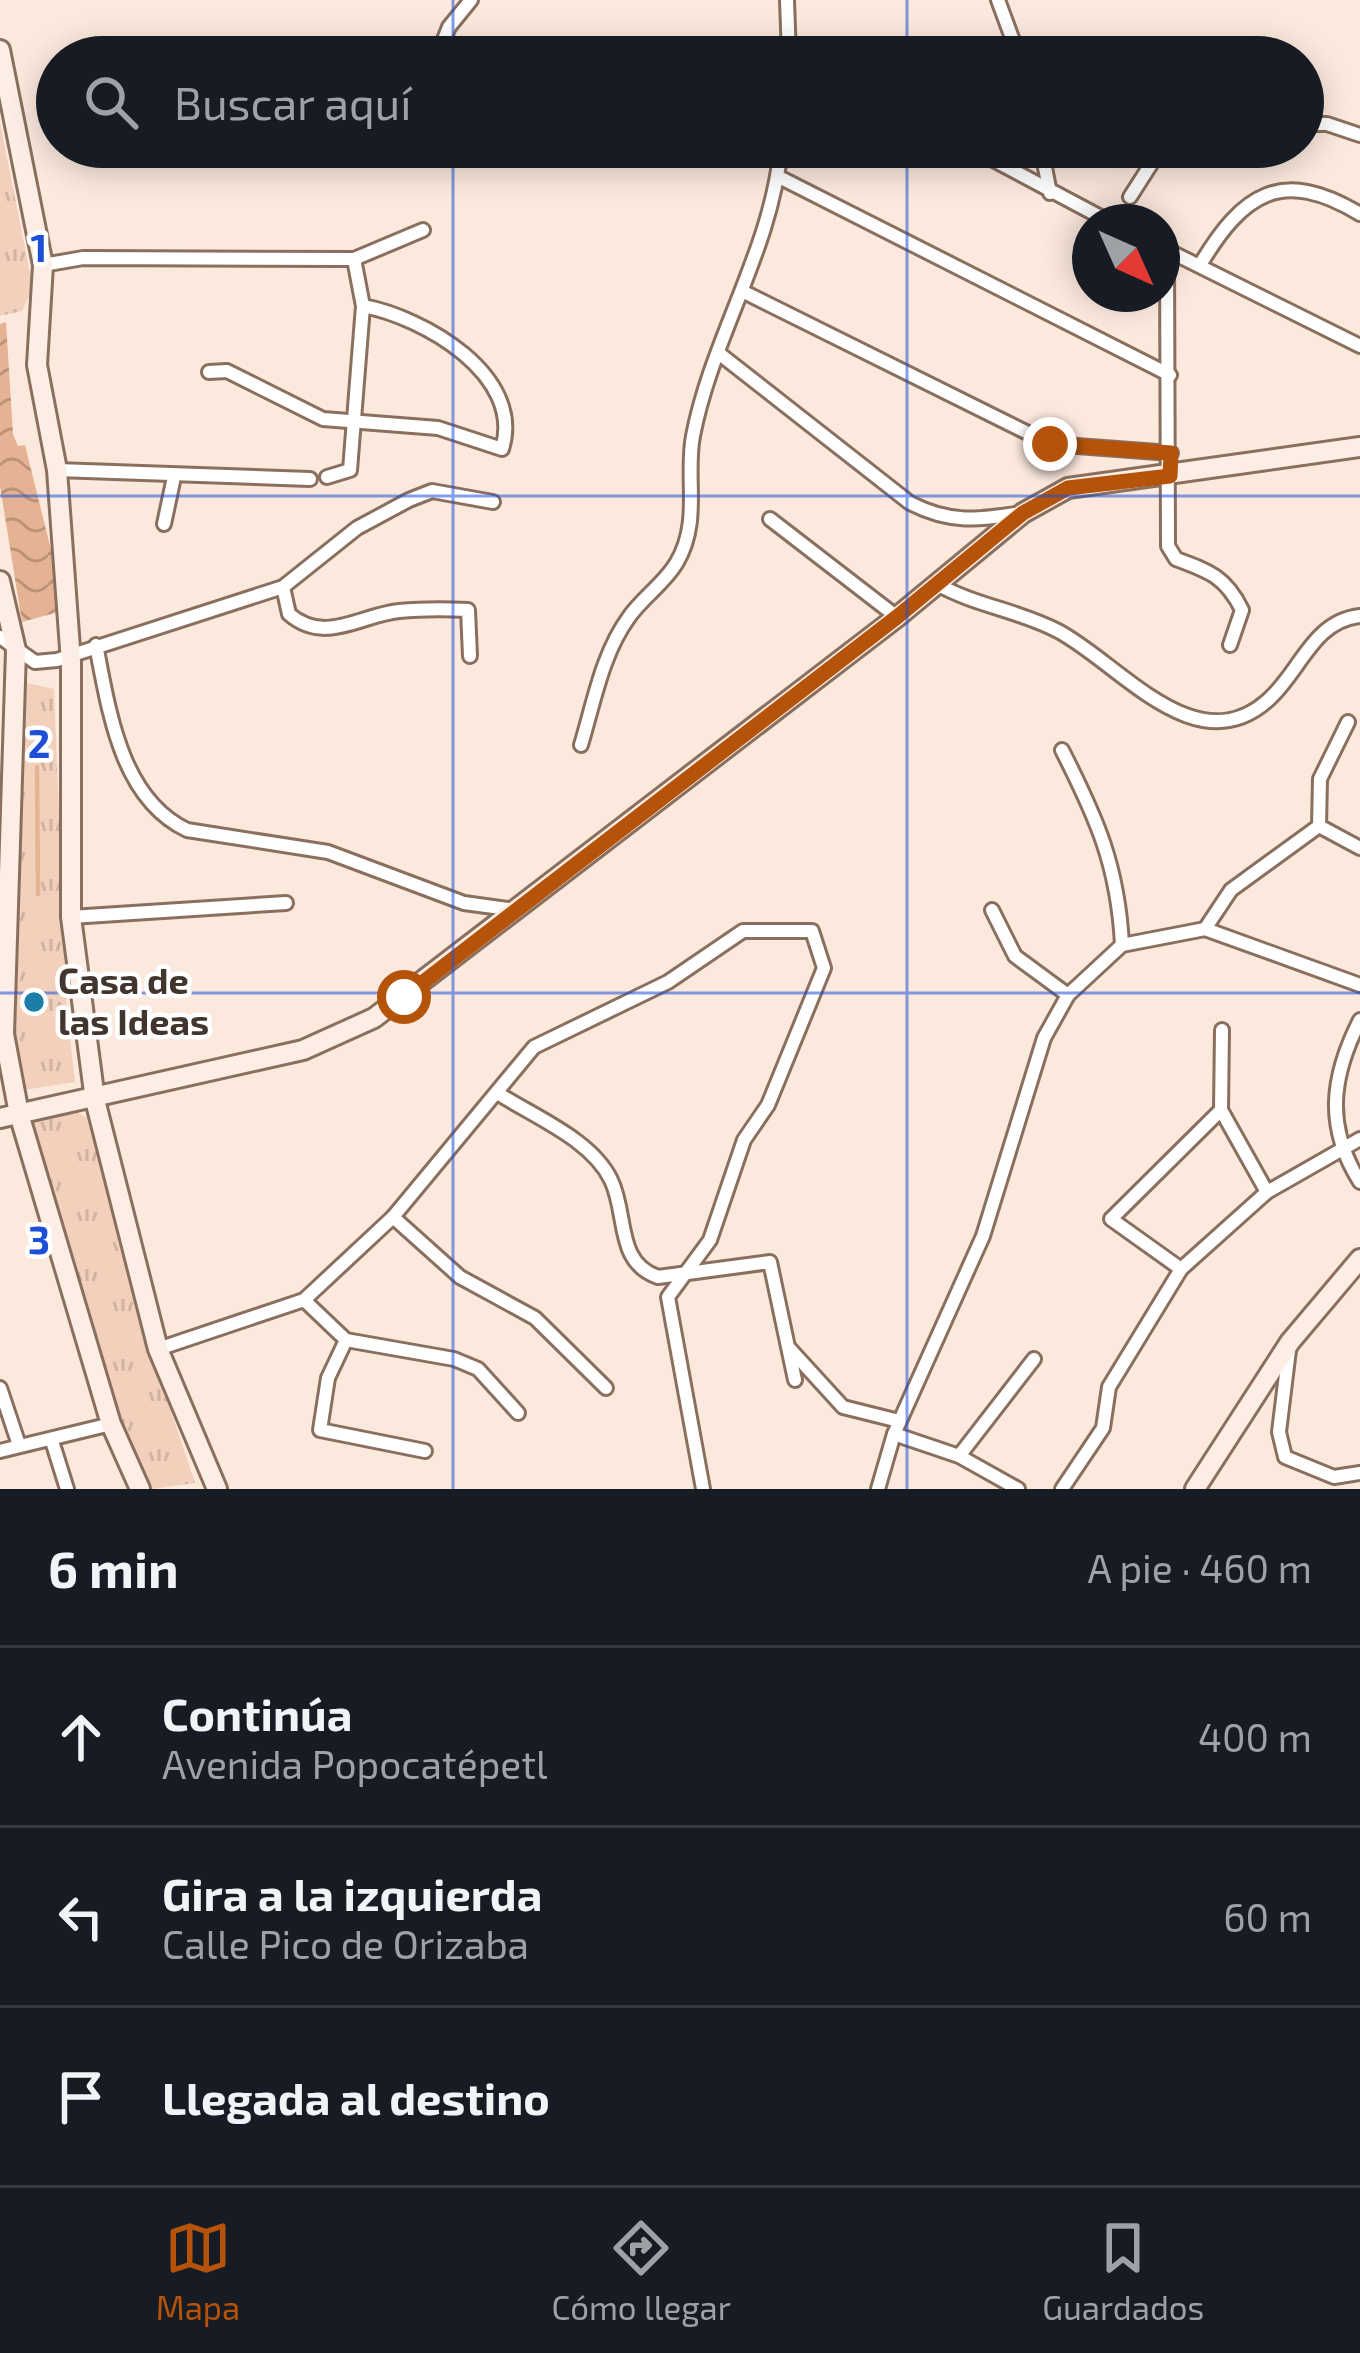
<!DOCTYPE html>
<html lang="es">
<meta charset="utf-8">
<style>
:root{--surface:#171b24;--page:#20242c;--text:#f1f3f6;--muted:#9ea1a6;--line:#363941;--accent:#b45309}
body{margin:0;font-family:"Exo 2",sans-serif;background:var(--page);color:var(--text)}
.compass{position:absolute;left:1072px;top:204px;width:108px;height:108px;border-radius:50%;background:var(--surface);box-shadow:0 6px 30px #0003;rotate:135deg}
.stop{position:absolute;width:36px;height:36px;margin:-27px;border:9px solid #b45309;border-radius:50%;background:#fff}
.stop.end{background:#b45309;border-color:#fff;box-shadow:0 3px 12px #0008}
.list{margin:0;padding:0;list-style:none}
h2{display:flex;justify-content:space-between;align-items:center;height:156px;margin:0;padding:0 48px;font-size:51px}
h2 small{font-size:39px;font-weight:400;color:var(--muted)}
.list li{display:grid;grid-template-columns:78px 1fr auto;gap:36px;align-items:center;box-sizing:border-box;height:180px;padding:0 48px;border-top:3px solid var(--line)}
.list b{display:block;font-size:45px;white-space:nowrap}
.list p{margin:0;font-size:39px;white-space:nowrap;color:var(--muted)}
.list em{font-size:39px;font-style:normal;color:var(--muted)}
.icon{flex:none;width:66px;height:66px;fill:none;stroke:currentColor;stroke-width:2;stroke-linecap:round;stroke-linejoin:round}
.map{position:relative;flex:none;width:1360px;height:1489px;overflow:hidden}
.search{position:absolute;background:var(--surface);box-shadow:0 6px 30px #0003;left:36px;right:36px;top:36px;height:132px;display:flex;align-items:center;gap:30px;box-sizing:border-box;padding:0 42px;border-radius:66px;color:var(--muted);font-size:45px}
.sheet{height:696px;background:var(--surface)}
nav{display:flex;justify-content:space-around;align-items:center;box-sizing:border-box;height:168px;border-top:3px solid var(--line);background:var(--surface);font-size:33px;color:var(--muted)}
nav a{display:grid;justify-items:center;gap:6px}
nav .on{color:var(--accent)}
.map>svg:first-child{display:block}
.grass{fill:url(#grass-tufts)}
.water{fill:url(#water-waves)}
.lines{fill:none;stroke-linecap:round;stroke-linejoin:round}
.stream{stroke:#e5b293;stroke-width:4.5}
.street-casing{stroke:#8a6f5e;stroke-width:18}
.secondary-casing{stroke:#8a6f5e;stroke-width:24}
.street{stroke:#fff;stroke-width:12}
.secondary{stroke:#fdeee5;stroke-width:18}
.route{stroke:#b45309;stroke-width:15}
.grid{fill:none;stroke:#1d4ed8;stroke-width:3;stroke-opacity:0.55}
.poi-dot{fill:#1b7ea9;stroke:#fff;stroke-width:4.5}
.labels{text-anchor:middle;stroke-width:9;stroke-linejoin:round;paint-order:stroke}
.poi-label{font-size:36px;font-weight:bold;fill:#41352d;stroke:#fff;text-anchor:start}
.grid-label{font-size:39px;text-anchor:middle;font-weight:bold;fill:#1d4ed8;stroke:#fff;stroke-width:9;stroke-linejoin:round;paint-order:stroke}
</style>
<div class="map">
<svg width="1360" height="1489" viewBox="0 0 1360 1489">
<defs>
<pattern id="grass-tufts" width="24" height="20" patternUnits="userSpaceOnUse" patternTransform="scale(3)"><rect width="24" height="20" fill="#f2d0bb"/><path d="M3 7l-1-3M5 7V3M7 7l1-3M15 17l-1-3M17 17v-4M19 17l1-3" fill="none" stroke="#d1b3a1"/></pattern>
<pattern id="water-waves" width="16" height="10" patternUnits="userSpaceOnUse" patternTransform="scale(3)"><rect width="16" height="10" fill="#e5b293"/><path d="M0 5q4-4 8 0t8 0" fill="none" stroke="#bb9278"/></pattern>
</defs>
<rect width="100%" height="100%" fill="#fce9de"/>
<g class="grass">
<polygon points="0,123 33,288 22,311 0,316"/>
<polygon points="23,682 54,689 67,1011 75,1082 24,1090 14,1026"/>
<polygon points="73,1110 87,1118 155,1364 195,1483 152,1489 124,1427 31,1129 35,1119"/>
</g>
<polygon class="water" points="6,322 13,434 18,446 25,445 66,610 22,622 0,486 0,324"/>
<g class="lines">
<polyline class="stream" points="37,767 38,894"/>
<defs>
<g id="street">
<polyline points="787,0 789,57"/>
<polyline points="998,0 1019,57"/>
<polyline points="791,45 811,57"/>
<polyline points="437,57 449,27 471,0"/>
<polyline points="1303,124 1327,124 1360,135"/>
<polyline points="969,147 1110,222"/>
<polyline points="1041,147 1050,193"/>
<polyline points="779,177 1170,375"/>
<polyline points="1130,197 1162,147"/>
<polyline points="1163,248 1360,346"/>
<path d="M1167,250L1168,546L1176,559C1209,571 1226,577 1242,610L1230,645"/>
<polyline points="43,265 83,258 354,259 423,230"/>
<path d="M1200,265C1243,193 1282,167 1360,214"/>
<polyline points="744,292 1050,444 1171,453"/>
<path d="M721,355L910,503C951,524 978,520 1022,513"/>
<path d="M209,372L227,371L323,419L438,428L502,449C525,375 423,317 363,306"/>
<polyline points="57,470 310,479"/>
<polyline points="327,477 350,470 363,306 354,259"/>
<polyline points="770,519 897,617"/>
<polyline points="164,524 174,477"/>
<path d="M937,584C976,606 1018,610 1058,631C1119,663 1195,764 1267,701C1300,673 1312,621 1360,616"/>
<path d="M283,587L289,614C325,645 360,615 399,611C421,609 445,609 468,610L470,656"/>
<polyline points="0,637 35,662 57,660 283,587 357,528 409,500 432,491 493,502"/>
<path d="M96,645C109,710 120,798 187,830L328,852L464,903L515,910"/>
<path d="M581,745C594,702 602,654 629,617C643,597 665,583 677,562C701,521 685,478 693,436C712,337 772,249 781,147"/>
<path d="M1062,750C1097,819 1118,866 1122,945"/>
<polyline points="1319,826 1360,848"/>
<polyline points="992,910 1015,956 1068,995"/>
<polyline points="71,917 286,903"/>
<polyline points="1205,929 1231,890 1319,826 1320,779 1348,722"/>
<path d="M1360,1020C1331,1077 1325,1127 1360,1182"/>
<polyline points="1222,1030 1221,1110 1267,1192"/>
<path d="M499,1094C535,1117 592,1140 611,1180C628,1215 615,1262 658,1277L770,1262L795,1380"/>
<polyline points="393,1217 460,1277 535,1318 606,1388"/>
<polyline points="1181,1269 1111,1219 1221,1110"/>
<polyline points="304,1300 346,1340 454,1359 478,1369 518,1413"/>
<polyline points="346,1340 328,1378 320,1430 425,1451"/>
<polyline points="158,1349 304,1300 393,1217 534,1047 668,982 743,931 812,931 824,968 768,1105 744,1140 710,1240 668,1297 703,1489"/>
<polyline points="790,1349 843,1407 899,1421"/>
<polyline points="1289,1350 1279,1432 1285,1457 1334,1477 1360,1473"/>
<polyline points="0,1388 19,1445"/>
<polyline points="894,1434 959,1456 1018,1489"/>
<polyline points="52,1441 67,1489"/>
<polyline points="0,1451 111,1424"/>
<polyline points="959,1456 1034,1359"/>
<polyline points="878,1489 894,1434 983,1236 1044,1038 1068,995 1122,945 1205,929 1360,985"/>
<polyline points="1062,1489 1103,1428 1109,1387 1181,1269 1267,1192 1360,1139"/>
</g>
<g id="secondary">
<polyline points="0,50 43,265 37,365 57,470 71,662 71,917 95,1100 158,1349 217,1489"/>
<polyline points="0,581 16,650 4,1034 19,1114 111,1424 140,1489"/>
<polyline points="0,1118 303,1050 374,1018 897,617 1023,513 1068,488 1360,447"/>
<polyline points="1195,1489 1290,1342 1360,1259"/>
</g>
</defs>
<use href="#street" class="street-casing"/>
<use href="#secondary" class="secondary-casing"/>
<use href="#street" class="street"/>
<use href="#secondary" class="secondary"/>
</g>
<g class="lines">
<polyline class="route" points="404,997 897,617 1023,513 1068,488 1170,476 1171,453 1050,444"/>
</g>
<path class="grid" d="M453,0V57M907,0V57M453,147V1489M907,147V1489M0,496H1360M0,993H1360"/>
<circle class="poi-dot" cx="34" cy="1002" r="12"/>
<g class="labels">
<g class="poi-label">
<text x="58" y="994">Casa de<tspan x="58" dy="41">las Ideas</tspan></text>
</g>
</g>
<g class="grid-label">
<text x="39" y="262">1</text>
<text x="39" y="758">2</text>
<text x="39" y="1254">3</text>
</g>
</svg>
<svg class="compass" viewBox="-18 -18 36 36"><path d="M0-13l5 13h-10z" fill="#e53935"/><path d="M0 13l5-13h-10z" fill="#9ea1a6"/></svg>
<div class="stop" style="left:404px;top:997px"></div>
<div class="stop end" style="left:1050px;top:444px"></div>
<div class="search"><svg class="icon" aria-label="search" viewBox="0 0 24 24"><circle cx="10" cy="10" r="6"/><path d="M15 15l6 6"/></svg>Buscar aquí</div>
</div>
<section class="sheet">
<h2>6 min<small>A pie · 460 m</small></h2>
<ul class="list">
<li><svg class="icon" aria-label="ahead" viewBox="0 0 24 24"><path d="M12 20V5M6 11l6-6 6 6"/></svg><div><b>Continúa</b><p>Avenida Popocatépetl</p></div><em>400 m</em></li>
<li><svg class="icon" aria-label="left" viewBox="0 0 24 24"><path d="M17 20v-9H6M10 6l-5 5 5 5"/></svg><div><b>Gira a la izquierda</b><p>Calle Pico de Orizaba</p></div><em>60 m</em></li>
<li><svg class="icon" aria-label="arrive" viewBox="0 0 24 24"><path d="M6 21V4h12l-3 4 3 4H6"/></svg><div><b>Llegada al destino</b></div></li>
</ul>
</section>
<nav>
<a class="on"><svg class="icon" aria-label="map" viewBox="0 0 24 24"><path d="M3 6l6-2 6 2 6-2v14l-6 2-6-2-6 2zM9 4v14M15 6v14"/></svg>Mapa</a>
<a><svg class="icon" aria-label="directions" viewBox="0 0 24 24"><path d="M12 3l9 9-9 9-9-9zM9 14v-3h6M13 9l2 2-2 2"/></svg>Cómo llegar</a>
<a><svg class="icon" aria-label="saved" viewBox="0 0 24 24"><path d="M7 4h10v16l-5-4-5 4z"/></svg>Guardados</a>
</nav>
